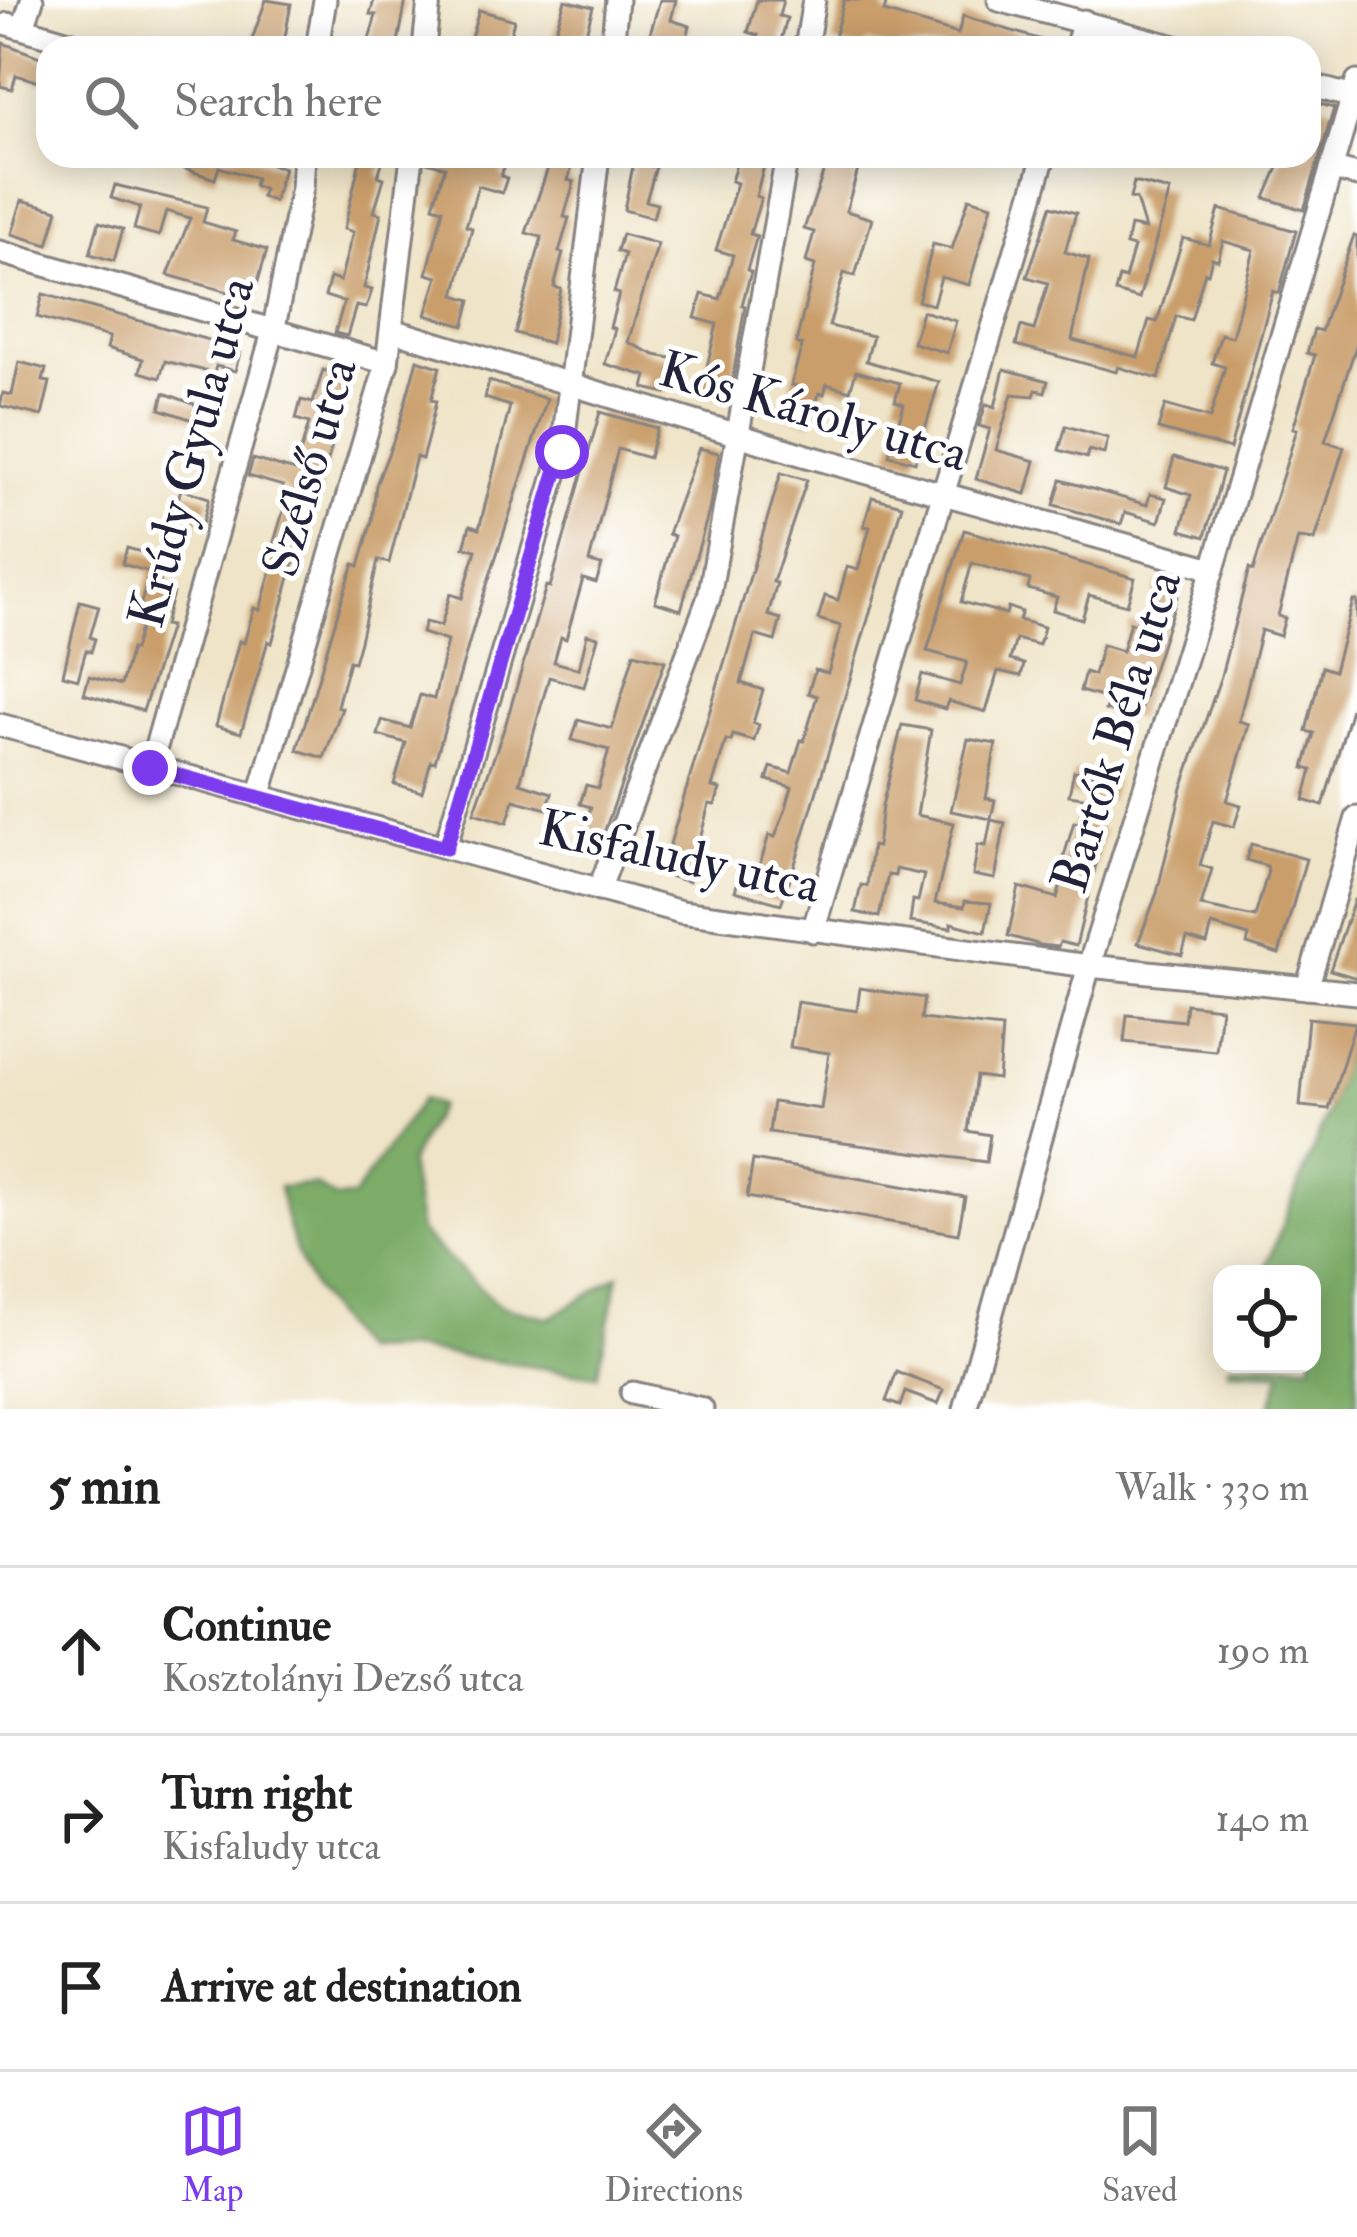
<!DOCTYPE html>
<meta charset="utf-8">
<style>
:root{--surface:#fff;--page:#f6f6f6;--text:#222;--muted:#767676;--line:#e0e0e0;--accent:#7c3aed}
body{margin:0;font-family:"IM FELL Double Pica",serif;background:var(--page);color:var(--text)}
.controls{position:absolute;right:36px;bottom:36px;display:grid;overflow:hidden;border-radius:24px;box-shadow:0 6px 30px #0003}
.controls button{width:108px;height:108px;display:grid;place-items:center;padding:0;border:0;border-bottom:3px solid var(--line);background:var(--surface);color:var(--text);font:60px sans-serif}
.stop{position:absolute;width:36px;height:36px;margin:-27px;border:9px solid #7c3aed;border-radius:50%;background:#fff}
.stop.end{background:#7c3aed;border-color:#fff;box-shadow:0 3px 12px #0008}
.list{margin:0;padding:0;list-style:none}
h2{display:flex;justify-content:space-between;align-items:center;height:156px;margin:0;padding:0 48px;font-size:51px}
h2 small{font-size:39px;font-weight:400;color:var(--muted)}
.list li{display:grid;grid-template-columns:78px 1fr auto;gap:36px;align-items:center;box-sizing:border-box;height:168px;padding:0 48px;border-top:3px solid var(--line)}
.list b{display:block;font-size:45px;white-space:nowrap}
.list p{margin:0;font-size:39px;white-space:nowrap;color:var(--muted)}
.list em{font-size:39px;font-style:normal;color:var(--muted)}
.icon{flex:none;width:66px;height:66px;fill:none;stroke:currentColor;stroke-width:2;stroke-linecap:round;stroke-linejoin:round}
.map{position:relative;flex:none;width:1357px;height:1409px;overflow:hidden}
.search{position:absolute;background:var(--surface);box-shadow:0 6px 30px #0003;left:36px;right:36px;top:36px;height:132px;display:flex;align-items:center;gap:30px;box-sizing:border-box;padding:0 42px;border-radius:36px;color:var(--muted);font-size:45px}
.sheet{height:660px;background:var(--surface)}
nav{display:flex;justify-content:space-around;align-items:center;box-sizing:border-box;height:168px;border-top:3px solid var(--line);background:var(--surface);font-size:33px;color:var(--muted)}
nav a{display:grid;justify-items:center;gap:6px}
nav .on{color:var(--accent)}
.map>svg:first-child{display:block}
.forest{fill:#7cac67;stroke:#4f6751;stroke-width:3}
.building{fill:#c99e6a}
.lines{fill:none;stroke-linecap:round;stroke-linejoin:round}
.minor-casing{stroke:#888381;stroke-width:27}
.minor{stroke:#fff;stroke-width:21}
.route{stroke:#7c3aed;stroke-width:15}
.labels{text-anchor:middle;stroke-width:10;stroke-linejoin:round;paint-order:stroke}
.street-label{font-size:51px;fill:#22223b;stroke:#fff}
</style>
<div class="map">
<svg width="1357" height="1409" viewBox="0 0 1357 1409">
<rect width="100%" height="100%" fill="#fff"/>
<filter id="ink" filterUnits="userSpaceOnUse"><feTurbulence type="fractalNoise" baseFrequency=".00833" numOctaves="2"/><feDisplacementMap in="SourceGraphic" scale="24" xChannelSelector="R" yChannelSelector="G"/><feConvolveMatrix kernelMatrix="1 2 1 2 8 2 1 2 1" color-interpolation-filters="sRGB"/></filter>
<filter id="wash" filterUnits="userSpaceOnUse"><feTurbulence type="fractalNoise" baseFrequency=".004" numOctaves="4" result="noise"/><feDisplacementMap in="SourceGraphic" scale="48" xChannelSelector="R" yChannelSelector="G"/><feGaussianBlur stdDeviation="2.7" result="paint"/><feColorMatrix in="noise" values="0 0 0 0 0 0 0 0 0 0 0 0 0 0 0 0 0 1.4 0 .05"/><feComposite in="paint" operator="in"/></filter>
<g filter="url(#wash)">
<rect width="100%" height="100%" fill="#efe4c7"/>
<g class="forest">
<polygon points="1355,1023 1357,1409 1270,1409 1281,1373 1228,1371 1230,1364 1312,1364 1312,1274 1263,1274 1329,1109"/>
<path d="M422,1099L439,1105L409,1163L420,1232L499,1306L550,1318L619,1275L597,1376L412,1349L360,1351C309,1288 295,1266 279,1187L316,1185L335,1198L353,1197Z"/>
</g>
<g id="blocks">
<g class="building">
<polygon points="266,0 291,4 283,48 249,48"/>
<polygon points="374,0 406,0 397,48 369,40 376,15 370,14"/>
<polygon points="565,0 593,7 582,48 550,48"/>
<polygon points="660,0 676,0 671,20 690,26 684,48 648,40"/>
<polygon points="757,0 783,0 779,16 787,18 779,48 755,48 758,35 748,32"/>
<polygon points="844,0 887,0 884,12 958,34 963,16 1058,45 1057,48 887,48 867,42 865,48 853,48 833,42"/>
<polygon points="479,10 514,20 507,48 468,48"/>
<polygon points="3,43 48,60 48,84 16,75 12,89 0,86"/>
<polygon points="1309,101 1334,108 1304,210 1265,198 1283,156 1309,156"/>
<polygon points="189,156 244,156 284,168 274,201 261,197 264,189 254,186 256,178 219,167 215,179 185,169"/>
<polygon points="361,156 384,156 378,176 384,178 374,212 381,214 364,288 372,290 366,308 356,306 347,336 335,333 344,302 325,296 330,278 340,281 353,232 344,229"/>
<polygon points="427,156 507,156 501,176 507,178 502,193 478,186 466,226 472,228 455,295 471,300 464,326 426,315 438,277 427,274 443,209 433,206 445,167 426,162"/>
<polygon points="552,156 575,156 568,180 574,182 564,217 569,218 559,252 563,253 554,287 561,289 550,343 515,333 542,237 526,233"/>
<polygon points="641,156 654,156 651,166 656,167 646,201 657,204 653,218 624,210 634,161 640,162"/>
<polygon points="739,156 765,162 756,196 761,198 750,234 757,236 747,270 751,272 742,305 745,306 729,400 701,392 717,324 695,318 702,294 720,299 733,255 716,250 737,183 731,181"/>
<polygon points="829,156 862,156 846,211 872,219 855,276 844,273 829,326 873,336 866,361 939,382 915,462 889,455 904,404 895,401 900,383 856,371 850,391 827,384 824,394 819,393 811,422 789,416 797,386 791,385 802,345 796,343 815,265 806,262 814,232 804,229"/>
<polygon points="1134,182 1170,191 1139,299 1115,292 1119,277 1125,279 1134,247 1126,245 1130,226 1145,229 1136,199 1130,198"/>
<polygon points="115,185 207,207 203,222 236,232 233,240 267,250 253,299 168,275 190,218 166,211 159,236 134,229 140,207 111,198"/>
<polygon points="969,198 992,205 969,285 941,277 933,305 918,301 933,244 952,249"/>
<polygon points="22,200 58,210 48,245 12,234"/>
<polygon points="1051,206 1076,213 1065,252 1089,259 1072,340 1138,357 1149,320 1157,322 1183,238 1209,245 1219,209 1296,231 1279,293 1273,291 1230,449 1158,429 1165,405 1210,418 1225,367 1212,363 1221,334 1232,337 1254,250 1223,241 1218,260 1212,258 1208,273 1205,272 1191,320 1176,316 1159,379 1118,367 1116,372 1016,345 1021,326 1034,330 1048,283 1027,277"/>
<polygon points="99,222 123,229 114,261 90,254"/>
<polygon points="622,234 658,244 628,342 655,355 676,359 666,393 644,388 647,376 605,364 615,329 610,327 619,294 614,292 625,254 617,251"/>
<polygon points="1354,235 1357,236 1357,343 1325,441 1344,447 1315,540 1298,538 1278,616 1285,618 1280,636 1261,630 1239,721 1249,724 1227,801 1241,805 1234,827 1213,821 1200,865 1212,869 1201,906 1255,917 1268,871 1267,866 1246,860 1251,844 1306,859 1279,954 1247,944 1249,936 1212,925 1207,944 1187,938 1182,955 1138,943 1157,893 1182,788 1221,676 1249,569 1253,571 1297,429 1293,428 1315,355 1307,353 1314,329 1321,331"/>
<polygon points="43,294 241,349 235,371 216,366 214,373 165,361 160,378 140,372 143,359 107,348 110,337 37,317"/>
<polygon points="922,311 956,321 947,353 913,343"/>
<polygon points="417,360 440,367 431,400 436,401 428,437 422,459 416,457 389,563 378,560 360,641 354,662 349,661 337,706 342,708 324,758 297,750 342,599 354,564 359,566 372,521 376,485 398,429"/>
<polygon points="19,362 46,369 43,381 50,382 42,416 0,406 3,393 12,395"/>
<polygon points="1004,369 1048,381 1045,392 1036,390 1034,396 1012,394 996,450 1035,461 1026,494 976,479 990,429 979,426 986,404 995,407"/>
<polygon points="323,370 351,378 307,535 302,533 272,643 268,641 241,733 216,726 239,641 244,643 254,608 260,610 272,567 267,565 289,492 282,490 283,486 248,476 253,459 295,471 309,423 296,419 301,400 313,403"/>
<polygon points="489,381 547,399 475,622 435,762 431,761 422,792 394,784 406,743 378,735 382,720 410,728 420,695 434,699 447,641 422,633 425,622 441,626 450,594 462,598 476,550 464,547 470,526 479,529 510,406 485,398"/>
<polygon points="164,393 218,413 214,427 160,409"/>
<polygon points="600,412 657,428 649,458 618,449 589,562 602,565 596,583 583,579 566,639 561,637 554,662 579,669 587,634 598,637 584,687 549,677 520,783 552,793 547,809 514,800 507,823 474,813 506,723 546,586 550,587"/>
<polygon points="1066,426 1108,438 1104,454 1089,450 1087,458 1059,450"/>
<polygon points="699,448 719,453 709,511 681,610 655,602 674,536 668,534"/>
<polygon points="1174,457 1223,471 1205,537 1181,530 1191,495 1166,487"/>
<polygon points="781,473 807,480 773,582 777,583 768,615 781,619 775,641 755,635 741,683 763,690 753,723 759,725 754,741 733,735 731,741 726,740 712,787 720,789 715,805 709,804 689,882 661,874"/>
<polygon points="1061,480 1147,505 1150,494 1166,498 1159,522 1125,512 1121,524 1054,505"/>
<polygon points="181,489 209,498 203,522 174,513"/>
<polygon points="872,497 902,505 795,864 781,904 735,891 741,870 757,874 769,835 775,837 786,808 792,787 767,780 771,767 791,773 801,740 804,741 817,696 808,693 815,670 828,673 841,626 818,619 825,596 838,600 847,567 858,570 870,527 864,526"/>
<polygon points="964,530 1135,578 1127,605 1089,595 1082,619 1053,610 1057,597 1028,589 1030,580 972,563 961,602 1006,614 1008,607 1022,612 1019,620 1044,627 1039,645 1016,639 1010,660 1024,664 1021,676 998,671 986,712 948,701 945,709 915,700 922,674 960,685 967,662 927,651"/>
<polygon points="127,548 166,559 158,589 173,593 164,625 170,626 143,711 84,694 89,676 121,685 131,649 134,650 146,608 140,606 150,572 122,564"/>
<polygon points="1158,582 1180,588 1137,719 1105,710 1109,699 1080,691 1085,672 1094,675 1102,645 1122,651 1130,622 1145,627"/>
<polygon points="80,601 99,606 90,637 95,639 91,652 86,650 78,679 63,675"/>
<polygon points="1353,601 1357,601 1357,688 1323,806 1304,800 1312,770 1304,768 1314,733 1306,731 1322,667 1334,671"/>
<polygon points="634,653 665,661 599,847 580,842 591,807 580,804 586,785 598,788 609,750 572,740 578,720 612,729"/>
<polygon points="902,725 931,730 917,815 954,823 935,903 964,907 965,901 991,903 985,932 951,923 951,928 910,922 913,900 918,901 924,875 896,869 895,876 888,875 879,917 855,912 861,885 867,886 872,846 877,847 882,806"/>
<polygon points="968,739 996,744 986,798 995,800 991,819 951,811"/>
<polygon points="1074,771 1115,780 1110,801 1069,795"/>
<polygon points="991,820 1005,823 995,879 973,875 978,845 986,846"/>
<polygon points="1074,822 1104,831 1076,946 1060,942 1058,947 1041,945 1008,936 1019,887 1057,898 1065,871 1060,870"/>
<polygon points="1354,900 1357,900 1357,978 1330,970"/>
<polygon points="860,988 924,998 921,1019 1002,1028 998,1079 976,1076 968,1131 990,1135 986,1162 769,1133 773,1102 821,1109 829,1053 790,1047 797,1002 857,1011"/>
<polygon points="1186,1004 1221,1008 1216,1051 1124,1042 1127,1015 1184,1021"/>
<polygon points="1308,1018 1355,1023 1329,1109 1300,1106"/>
<polygon points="753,1160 965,1197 958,1234 747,1197"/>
<polygon points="897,1372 944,1390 938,1404 905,1392 900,1406 886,1401"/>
</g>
</g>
</g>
<g filter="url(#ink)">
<use href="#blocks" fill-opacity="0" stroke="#888381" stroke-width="3"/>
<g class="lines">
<defs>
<g id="minor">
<polyline points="999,0 1179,48"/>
<polyline points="8,24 89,48"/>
<polyline points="23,28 32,0"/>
<polyline points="317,48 325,0"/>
<polyline points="424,48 429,0"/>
<polyline points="612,48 617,0"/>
<polyline points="806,48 814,0"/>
<polyline points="1076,48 1084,21"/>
<polyline points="1309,85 1353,97"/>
<polyline points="1333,169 1357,175"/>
<polyline points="0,252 387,363"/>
<polyline points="392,330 807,456 1213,569"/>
<polyline points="0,725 681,912 1089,966 1357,993"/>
<polyline points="150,768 273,332 302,188 304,156"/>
<polyline points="259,797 387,363 412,156"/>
<polyline points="445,847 562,452 598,156"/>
<polyline points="599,890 709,597 787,156"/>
<polyline points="813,931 1044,156"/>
<polyline points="1307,988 1357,818"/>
<polyline points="632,1393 702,1409"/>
<polyline points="965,1409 1089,966 1213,569 1357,82"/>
</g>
</defs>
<use href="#minor" class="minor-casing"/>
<use href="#minor" class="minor"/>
</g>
</g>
<g class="lines" filter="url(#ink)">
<polyline class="route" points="150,768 446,848 562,452"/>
</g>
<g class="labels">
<g class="street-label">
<text transform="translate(814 410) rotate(16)" y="18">Kós Károly utca</text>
<text transform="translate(190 452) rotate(-75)" y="18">Krúdy Gyula utca</text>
<text transform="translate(308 467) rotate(-74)" y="18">Szélső utca</text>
<text transform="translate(1115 731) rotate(-73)" y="18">Bartók Béla utca</text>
<text transform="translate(680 855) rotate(12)" y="18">Kisfaludy utca</text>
</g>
</g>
</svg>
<div class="controls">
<button><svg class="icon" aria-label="locate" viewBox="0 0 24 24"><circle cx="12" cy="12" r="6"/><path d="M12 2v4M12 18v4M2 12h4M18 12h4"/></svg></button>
</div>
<div class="stop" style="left:562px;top:452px"></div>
<div class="stop end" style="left:150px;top:768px"></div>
<div class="search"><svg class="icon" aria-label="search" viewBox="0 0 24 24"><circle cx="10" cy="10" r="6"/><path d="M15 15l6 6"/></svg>Search here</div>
</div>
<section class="sheet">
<h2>5 min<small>Walk · 330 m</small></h2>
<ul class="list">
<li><svg class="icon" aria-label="ahead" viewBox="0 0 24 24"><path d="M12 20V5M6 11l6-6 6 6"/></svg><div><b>Continue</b><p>Kosztolányi Dezső utca</p></div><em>190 m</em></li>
<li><svg class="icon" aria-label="right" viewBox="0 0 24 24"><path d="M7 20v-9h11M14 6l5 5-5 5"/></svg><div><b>Turn right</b><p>Kisfaludy utca</p></div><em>140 m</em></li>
<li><svg class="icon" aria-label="arrive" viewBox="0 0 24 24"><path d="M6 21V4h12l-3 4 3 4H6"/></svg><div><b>Arrive at destination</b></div></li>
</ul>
</section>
<nav>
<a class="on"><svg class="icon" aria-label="map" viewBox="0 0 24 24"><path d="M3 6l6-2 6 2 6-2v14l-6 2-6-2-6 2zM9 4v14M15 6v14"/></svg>Map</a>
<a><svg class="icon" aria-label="directions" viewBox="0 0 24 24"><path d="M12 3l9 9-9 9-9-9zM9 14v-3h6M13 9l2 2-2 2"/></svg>Directions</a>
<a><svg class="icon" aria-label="saved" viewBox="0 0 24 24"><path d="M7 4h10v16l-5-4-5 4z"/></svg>Saved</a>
</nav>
